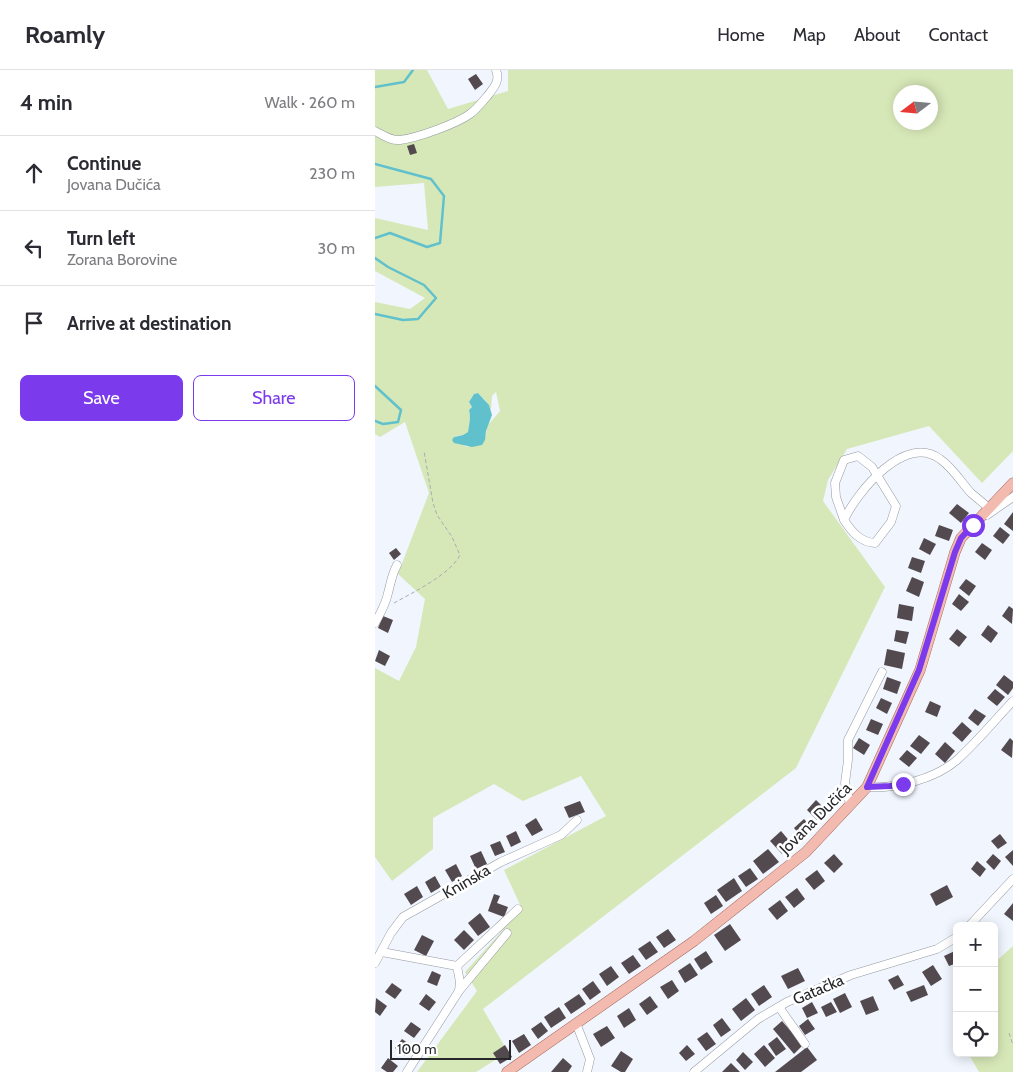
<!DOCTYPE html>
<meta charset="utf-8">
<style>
:root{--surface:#fff;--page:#f2f2f3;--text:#2b2b33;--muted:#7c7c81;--line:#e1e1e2;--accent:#7c3aed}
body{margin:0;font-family:Cabin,sans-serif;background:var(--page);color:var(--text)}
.controls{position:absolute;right:15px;bottom:15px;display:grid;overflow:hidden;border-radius:8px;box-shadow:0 2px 12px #0003}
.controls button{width:45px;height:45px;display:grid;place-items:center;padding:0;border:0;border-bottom:1px solid var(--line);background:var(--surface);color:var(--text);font:25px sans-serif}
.compass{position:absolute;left:518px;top:15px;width:45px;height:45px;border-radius:50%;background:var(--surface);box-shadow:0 2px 12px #0003;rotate:254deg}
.scale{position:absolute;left:15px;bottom:12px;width:121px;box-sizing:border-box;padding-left:5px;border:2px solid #26272b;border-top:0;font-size:14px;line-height:18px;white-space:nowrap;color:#26272b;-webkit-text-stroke:4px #fff;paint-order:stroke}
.stop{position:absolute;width:15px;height:15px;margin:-11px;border:4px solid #7c3aed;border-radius:50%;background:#fff}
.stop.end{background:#7c3aed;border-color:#fff;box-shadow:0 1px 5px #0008}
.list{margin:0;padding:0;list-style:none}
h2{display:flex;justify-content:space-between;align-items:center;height:65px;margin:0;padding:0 20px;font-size:21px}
h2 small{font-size:16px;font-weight:400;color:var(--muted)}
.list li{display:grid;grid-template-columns:32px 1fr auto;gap:15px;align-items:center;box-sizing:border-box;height:75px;padding:0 20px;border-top:1px solid var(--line)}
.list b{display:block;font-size:19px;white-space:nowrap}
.list p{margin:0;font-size:16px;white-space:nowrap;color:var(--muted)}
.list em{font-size:16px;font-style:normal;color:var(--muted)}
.actions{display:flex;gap:10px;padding:15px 20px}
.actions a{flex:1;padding:11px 0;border:1px solid var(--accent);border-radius:8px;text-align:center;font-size:18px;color:var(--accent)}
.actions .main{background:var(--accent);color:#fff}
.icon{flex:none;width:28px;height:28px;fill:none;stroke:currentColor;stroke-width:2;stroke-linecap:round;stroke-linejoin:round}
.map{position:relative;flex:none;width:638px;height:1002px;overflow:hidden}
header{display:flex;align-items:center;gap:30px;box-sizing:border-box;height:70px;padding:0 25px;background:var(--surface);border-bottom:1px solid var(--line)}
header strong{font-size:24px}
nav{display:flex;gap:28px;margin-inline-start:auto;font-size:18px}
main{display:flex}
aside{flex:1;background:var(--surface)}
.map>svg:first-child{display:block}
.green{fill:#d7e8b8;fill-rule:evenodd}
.water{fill:#60c1cc}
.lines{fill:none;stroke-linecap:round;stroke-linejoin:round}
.stream{stroke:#60c1cc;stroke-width:2.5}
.building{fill:#534a4f}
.minor-casing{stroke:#9499a2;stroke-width:9}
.major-casing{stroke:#a6695e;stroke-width:11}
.path{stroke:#a9acb3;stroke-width:1;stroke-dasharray:4 2.5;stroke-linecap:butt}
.minor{stroke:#fff;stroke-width:8}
.major{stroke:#f3bbaf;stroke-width:10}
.route{stroke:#7c3aed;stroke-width:6}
.labels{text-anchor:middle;stroke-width:5;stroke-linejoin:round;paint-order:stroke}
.street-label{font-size:16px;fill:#26272b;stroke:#fff}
</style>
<header>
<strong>Roamly</strong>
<nav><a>Home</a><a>Map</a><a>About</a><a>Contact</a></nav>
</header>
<main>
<aside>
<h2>4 min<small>Walk · 260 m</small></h2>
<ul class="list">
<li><svg class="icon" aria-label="ahead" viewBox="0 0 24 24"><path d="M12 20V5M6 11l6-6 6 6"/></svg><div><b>Continue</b><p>Jovana Dučića</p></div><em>230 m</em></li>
<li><svg class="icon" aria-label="left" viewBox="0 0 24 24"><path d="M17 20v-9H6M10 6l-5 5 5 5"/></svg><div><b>Turn left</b><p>Zorana Borovine</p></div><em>30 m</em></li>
<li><svg class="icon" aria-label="arrive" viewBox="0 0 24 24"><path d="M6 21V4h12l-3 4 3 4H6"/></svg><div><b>Arrive at destination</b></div></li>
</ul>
<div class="actions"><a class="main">Save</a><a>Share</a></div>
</aside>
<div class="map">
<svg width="638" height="1002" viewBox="0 0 638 1002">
<rect width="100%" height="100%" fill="#f0f5fe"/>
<g class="green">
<path d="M0,0H52L73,39L133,21V0H638V381L607,413L554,356L472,379L453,410L448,431L510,517L421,698L108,939L133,982L101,1002H42L102,921L90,902L147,839L129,800L231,746L206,706L148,731L119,714L58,748V779L17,811L0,787V598L24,611L41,577L50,529L23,504L54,423L30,352L5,367L0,364V232L35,239L50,228L0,201V148L53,160L49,113L0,117ZM526,22H556V52H526ZM121,322L125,341L112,356L111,365L92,377L86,374L80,366L88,365L93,362C94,355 96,348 94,340L97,337L94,332L99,324L103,323L111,331L116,340L117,326Z"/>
<polygon points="638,876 638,1002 604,1002 593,983 619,983 619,893"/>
</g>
<path class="water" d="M103,323L114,335L117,345L111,361L110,370L107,375L97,377L79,373L77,370L79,367L88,365L93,362C94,355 96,348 94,340L97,337L94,332L99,324Z"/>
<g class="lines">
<g class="stream">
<polyline points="0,17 29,12 38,0"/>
<polyline points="0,94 56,109 69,126 65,173 52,177 15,163 0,168"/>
<polyline points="0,188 13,197 49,215 61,228 43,249 28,250 0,244"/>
<polyline points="0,316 26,340 23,352 8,354 0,351"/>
</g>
</g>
<g class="building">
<polygon points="101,4 108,14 100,20 93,9"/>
<polygon points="39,74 42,83 35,85 32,76"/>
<polygon points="582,434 594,443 586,453 574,443"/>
<polygon points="638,442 638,461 629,454"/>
<polygon points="564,455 578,460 574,471 560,466"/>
<polygon points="625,457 635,465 628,474 618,466"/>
<polygon points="549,468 561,474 555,485 544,479"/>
<polygon points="607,473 617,480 610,490 600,482"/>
<polygon points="21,478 26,484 19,490 14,483"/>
<polygon points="537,487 550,491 546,503 533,498"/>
<polygon points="537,507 549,512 544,527 531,521"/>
<polygon points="591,509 601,516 594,526 584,518"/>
<polygon points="584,524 594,532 586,541 577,534"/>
<polygon points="524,534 539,537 537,551 522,548"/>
<polygon points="634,536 638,539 637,554 627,546"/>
<polygon points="8,546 18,550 13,563 3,558"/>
<polygon points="613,555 623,563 616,573 606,565"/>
<polygon points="582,559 592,567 584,577 574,569"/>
<polygon points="521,560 534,562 531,574 519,571"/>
<polygon points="512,579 530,583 527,599 509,595"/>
<polygon points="4,580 15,586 10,596 0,591"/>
<polygon points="629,605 638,612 638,618 633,625 621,615"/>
<polygon points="512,607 526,612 522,624 508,619"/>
<polygon points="620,619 630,627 622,636 612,628"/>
<polygon points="506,628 517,633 512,644 501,638"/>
<polygon points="555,631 566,636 562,647 550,642"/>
<polygon points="600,639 611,646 603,656 593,648"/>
<polygon points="496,649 508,654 503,665 491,660"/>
<polygon points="587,652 597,661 587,672 577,663"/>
<polygon points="544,665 555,673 546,684 535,676"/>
<polygon points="484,668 495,675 489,685 478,678"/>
<polygon points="635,668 638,671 637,688 626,680"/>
<polygon points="570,672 580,681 570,693 560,684"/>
<polygon points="532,680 542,688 534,697 524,689"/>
<polygon points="441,730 451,740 442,750 432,740"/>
<polygon points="205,731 210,742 194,748 189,737"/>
<polygon points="161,748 168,760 157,766 150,755"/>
<polygon points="429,749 438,759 428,769 419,758"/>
<polygon points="141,761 146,772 136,777 131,766"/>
<polygon points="406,761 417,774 407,784 395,771"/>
<polygon points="625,764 632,773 623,779 616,771"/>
<polygon points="125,771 130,782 120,786 115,775"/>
<polygon points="393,779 404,792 388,804 378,791"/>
<polygon points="638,780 638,796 630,787"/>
<polygon points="106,781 112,794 101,799 95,786"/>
<polygon points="459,784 468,794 459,803 449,793"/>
<polygon points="618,784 626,791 619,800 611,792"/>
<polygon points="602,791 611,799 605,807 596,799"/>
<polygon points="81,794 87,806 77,812 70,800"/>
<polygon points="375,798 383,809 371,817 363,806"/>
<polygon points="442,800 450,811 439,820 430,809"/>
<polygon points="60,806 66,817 56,823 50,812"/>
<polygon points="359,808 367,821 351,832 342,820"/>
<polygon points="572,815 578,827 561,836 555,824"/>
<polygon points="42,816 48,827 36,835 29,824"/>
<polygon points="422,818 430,829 419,838 410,827"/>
<polygon points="119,824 125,826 122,833 133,837 129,847 113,841"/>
<polygon points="341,825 348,836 336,844 329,833"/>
<polygon points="405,830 413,841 402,850 393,839"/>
<polygon points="638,833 638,851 629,844"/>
<polygon points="105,843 115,857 103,866 93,853"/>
<polygon points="355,854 366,870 350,881 339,865"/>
<polygon points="293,859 301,870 289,878 281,867"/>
<polygon points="89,860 99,870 89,880 79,870"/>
<polygon points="47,865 59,871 51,886 39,880"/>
<polygon points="275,871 283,882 271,890 263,879"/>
<polygon points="582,880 582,893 574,896 569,886"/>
<polygon points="331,881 338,892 326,900 319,889"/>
<polygon points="258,885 266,896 254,904 246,893"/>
<polygon points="315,893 323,905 310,913 303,901"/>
<polygon points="558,895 567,909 556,916 547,902"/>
<polygon points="236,896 244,907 232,916 224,904"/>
<polygon points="423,898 430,911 413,919 406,906"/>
<polygon points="57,901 66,905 62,916 52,912"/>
<polygon points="523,905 529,915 519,920 513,910"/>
<polygon points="297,910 304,921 293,929 285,917"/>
<polygon points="218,911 226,922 215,930 207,919"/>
<polygon points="17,913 27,920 20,929 10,922"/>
<polygon points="389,915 397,927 384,936 376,924"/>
<polygon points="549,915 553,925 536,932 531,922"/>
<polygon points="470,923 477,937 465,943 458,929"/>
<polygon points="51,924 61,932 54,941 44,934"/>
<polygon points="204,924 211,934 196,944 189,934"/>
<polygon points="275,926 283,937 272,945 264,934"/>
<polygon points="498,926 504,940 491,945 485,931"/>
<polygon points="1,928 12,936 5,946 0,942"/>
<polygon points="371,928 380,940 366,951 357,939"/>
<polygon points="437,932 443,943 432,948 427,938"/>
<polygon points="456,932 462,942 451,947 446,937"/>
<polygon points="184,937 191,948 176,958 169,947"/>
<polygon points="254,938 261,950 249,958 242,946"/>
<polygon points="347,948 356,960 346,967 338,955"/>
<polygon points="433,949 440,959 430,965 424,956"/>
<polygon points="407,951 428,975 419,984 398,959"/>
<polygon points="36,952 46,959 39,968 29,961"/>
<polygon points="166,952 173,961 163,969 156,959"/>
<polygon points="232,956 240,968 226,977 218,964"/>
<polygon points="332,962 341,974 331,981 322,969"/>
<polygon points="149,964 156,975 144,983 137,971"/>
<polygon points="402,967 411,979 401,986 393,974"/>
<polygon points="27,969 37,976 30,986 20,978"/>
<polygon points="130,975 137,987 125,994 118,983"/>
<polygon points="312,975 320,984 311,991 304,983"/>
<polygon points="389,975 400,988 390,997 379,984"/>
<polygon points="432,977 442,990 426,1002 400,1002"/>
<polygon points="246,981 258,989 250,1002 246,1002 236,996"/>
<polygon points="368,982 378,992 370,1000 361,990"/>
<polygon points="13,988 23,996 18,1002 12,1002 6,998"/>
<polygon points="188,988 197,996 193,1002 176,1002"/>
<polygon points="356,993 365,1002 347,1002"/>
</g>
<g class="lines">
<defs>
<g id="minor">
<path d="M0,61C8,65 16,71 25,70C42,68 81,54 95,44C102,39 108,31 114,24C120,16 125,10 121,0"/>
<polyline points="612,445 638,427"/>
<path d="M469,450L461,427L460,413L469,390L483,386L497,397L521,436L516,452L500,473C485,472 477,462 469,450C482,422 530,363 565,389C578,398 586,412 596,423C602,428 608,433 614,438"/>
<path d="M0,553C5,544 11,534 13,523C16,512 17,504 22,495"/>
<path d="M492,717C521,719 560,709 582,690C602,672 620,650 638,631"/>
<polyline points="475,734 470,713 473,690 473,670 507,602"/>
<polyline points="594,856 638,809"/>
<polyline points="7,882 82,896"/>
<polyline points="0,893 16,863 28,847 126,792 186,765 202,750"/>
<polyline points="82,896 143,839"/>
<polyline points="84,921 132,863"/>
<polyline points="404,937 430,974"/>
<polyline points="201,953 215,989 212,1002"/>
<polyline points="32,1002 84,921 85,912 82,896"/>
<polyline points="319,1002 383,949 412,932 476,905 562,879 582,867"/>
</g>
<polyline id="major" points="132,1002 319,871 431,782 492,717 545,600 580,482 586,468 638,413"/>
</defs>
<use href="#minor" class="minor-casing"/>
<use href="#major" class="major-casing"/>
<g class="path">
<path d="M19,533C37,523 76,504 85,485L77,467L62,445L58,433L49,381"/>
<polyline points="634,963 638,975"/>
</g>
<use href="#minor" class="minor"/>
<use href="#major" class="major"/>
</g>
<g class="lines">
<polyline class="route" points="528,714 515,716 492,717 544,600 580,482 586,468 598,455"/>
</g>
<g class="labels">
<g class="street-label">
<text transform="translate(440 748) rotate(-45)" y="6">Jovana Dučića</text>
<text transform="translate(91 811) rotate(-30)" y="6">Kninska</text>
<text transform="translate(443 919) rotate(-23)" y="6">Gatačka</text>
</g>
</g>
</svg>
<div class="controls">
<button>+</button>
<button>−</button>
<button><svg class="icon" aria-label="locate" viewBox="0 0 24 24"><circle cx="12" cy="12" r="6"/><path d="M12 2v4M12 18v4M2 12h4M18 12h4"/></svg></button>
</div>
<svg class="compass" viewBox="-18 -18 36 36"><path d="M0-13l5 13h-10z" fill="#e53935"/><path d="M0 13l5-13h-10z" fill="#7c7c81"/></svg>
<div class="scale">100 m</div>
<div class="stop" style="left:598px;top:455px"></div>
<div class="stop end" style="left:528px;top:714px"></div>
</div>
</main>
